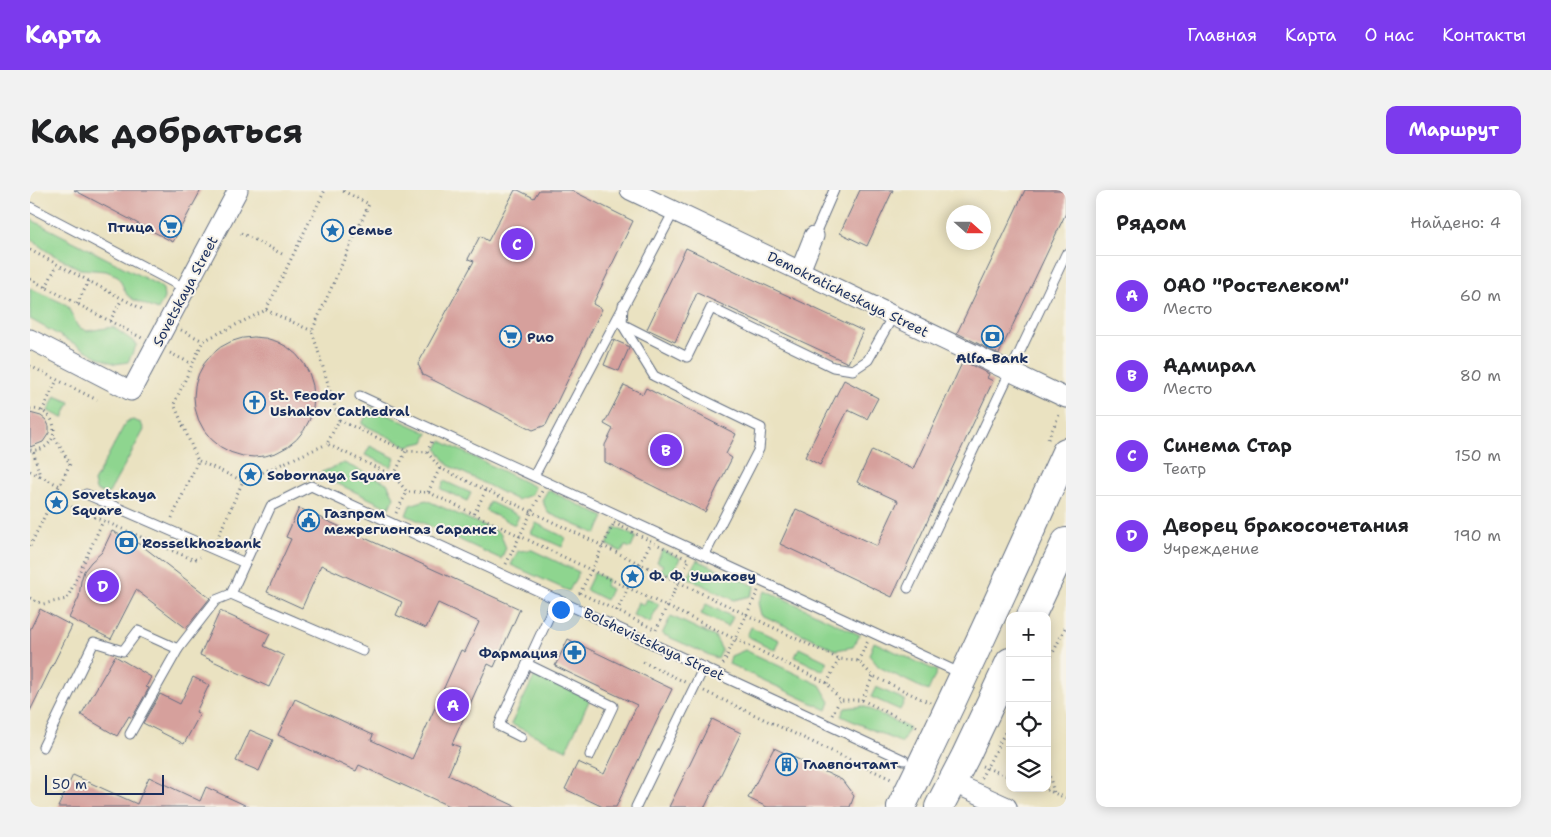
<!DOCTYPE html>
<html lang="ru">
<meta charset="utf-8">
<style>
:root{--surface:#fff;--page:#f2f2f2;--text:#202124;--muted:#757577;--line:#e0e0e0;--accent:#7c3aed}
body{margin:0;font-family:"Shantell Sans",sans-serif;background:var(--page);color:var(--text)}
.controls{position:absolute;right:15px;bottom:15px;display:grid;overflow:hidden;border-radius:10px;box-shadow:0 2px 12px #0003}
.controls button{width:45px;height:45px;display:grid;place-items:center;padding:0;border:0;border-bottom:1px solid var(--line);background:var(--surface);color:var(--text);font:25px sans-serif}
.compass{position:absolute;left:916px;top:15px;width:45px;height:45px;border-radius:50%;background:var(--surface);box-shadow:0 2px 12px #0003;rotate:111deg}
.scale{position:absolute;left:15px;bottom:12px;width:119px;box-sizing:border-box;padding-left:5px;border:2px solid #1b2f5e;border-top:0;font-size:14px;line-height:18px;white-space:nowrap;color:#1b2f5e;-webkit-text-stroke:4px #f7f3e8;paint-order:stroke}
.you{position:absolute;left:530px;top:419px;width:18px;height:18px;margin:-12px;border:4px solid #fff;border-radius:50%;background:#1a73e8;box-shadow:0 0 0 8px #1a73e833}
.badge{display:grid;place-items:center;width:32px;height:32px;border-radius:50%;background:var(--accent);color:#fff;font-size:16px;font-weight:700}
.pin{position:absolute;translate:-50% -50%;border:2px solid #fff;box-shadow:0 1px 5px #0006}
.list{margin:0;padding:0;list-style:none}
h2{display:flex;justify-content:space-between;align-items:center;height:65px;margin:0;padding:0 20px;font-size:21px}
h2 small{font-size:16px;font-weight:400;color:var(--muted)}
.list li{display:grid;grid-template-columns:32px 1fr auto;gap:15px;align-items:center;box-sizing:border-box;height:80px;padding:0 20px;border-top:1px solid var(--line)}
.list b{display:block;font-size:19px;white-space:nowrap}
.list p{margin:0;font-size:16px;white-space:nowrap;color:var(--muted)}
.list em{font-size:16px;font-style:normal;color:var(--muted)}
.icon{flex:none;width:28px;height:28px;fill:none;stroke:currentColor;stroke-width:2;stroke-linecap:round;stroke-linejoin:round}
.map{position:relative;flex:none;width:1036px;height:617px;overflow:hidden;border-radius:10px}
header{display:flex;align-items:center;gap:30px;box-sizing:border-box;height:70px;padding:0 25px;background:var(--accent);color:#fff}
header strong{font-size:24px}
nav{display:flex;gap:28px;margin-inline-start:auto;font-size:18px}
.intro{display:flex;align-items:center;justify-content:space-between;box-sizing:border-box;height:120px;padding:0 30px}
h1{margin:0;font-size:35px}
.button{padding:12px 22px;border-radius:10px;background:var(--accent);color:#fff;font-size:18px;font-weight:700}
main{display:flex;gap:30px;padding:0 30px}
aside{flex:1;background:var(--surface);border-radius:10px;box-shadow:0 2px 12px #0003}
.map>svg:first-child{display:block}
.green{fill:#8ed58f;stroke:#548276}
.building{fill:#d6a09c}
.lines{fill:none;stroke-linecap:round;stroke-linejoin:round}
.service-casing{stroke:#636e81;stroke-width:11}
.minor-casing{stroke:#636e81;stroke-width:21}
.primary-casing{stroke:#636e81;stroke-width:30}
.path{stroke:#636e81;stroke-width:3;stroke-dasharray:1 4;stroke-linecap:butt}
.service{stroke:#fff;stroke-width:9}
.minor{stroke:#fff;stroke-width:19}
.primary{stroke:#fff;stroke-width:28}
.labels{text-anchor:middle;stroke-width:4;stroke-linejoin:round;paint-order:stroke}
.poi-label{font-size:14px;font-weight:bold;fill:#1b2f5e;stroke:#f7f3e8;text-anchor:start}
.street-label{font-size:14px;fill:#1b2f5e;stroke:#f7f3e8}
</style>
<header>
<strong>Карта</strong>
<nav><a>Главная</a><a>Карта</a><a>О нас</a><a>Контакты</a></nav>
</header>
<div class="intro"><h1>Как добраться</h1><a class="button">Маршрут</a></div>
<main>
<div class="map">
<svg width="1036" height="617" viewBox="0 0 1036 617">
<rect width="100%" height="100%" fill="#f7f3e8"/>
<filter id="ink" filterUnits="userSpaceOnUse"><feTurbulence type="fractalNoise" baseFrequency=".02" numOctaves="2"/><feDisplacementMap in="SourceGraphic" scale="10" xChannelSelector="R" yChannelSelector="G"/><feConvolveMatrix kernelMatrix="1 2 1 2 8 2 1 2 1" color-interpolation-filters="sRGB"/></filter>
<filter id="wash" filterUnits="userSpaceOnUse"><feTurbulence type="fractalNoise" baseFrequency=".0096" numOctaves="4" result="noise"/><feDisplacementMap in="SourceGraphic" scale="20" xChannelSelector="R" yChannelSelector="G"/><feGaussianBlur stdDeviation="1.12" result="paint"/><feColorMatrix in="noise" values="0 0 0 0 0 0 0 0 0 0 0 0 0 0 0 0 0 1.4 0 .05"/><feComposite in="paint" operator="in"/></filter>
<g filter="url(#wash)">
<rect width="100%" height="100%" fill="#eae2c1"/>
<g class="green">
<polygon points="0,29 128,95 133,99 134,108 128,120 104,110 97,105 88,86 76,81 50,79 18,62 0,49"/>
<polygon points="0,98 37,115 48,137 57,141 83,137 107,154 98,172 85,174 68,167 0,129"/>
<polygon points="25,206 40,212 33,228 18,221"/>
<polygon points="340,217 398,243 394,252 377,256 332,234"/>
<polygon points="103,230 111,233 114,240 79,303 75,304 66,300 64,292 96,232"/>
<polygon points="411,251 505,297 501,305 487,310 418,275 407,259"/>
<polygon points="340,256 365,268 361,277 335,265"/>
<polygon points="314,273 357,293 364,307 359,318 287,284"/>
<polygon points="414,291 441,303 437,311 411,299"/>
<polygon points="518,300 574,327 566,344 518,323 512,310"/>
<polygon points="396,310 470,343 476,358 471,369 376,325 380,315"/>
<polygon points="460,312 489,326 485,335 456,321"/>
<polygon points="506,333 536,348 532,357 501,343"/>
<polygon points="585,337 606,347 601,358 595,356 592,362 577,355"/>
<polygon points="502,360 549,382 539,401 481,375 488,361"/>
<polygon points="632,360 650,368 642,386 630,380 633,375 627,372"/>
<polygon points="667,370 725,396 720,406 704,410 658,388"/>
<polygon points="564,383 578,390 575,396 581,399 576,410 556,400"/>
<polygon points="736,400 830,445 823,457 806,460 732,425 729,413"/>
<polygon points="617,409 629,414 620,433 603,425 608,412 614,415"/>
<polygon points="676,414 703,427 698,437 671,424"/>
<polygon points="641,426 685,447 692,460 688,469 632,444"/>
<polygon points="721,437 749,450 745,460 717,446"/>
<polygon points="844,452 907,481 898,501 849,477 839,465"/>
<polygon points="769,458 798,472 793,481 765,467"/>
<polygon points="715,460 790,495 800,512 797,520 699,474 701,466"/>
<polygon points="506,483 560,509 536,560 481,534"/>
<polygon points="846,497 875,510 870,520 841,507"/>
<polygon points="833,516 879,538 872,553 811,526 815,518"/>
</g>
<g id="blocks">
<g class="building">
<polygon points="44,0 171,0 143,52"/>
<polygon points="485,0 488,0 504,8 509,0 541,0 603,31 563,114 572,119 516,235 503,240 393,185 388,174 444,71 438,69 450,46 458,51"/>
<polygon points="830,0 863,0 837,56 810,43"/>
<polygon points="995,0 1036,0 1036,23 969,164 927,143"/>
<polygon points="656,58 833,141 818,173 667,103 645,152 617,139"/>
<circle cx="224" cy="207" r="60"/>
<polygon points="584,150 598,156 599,158 589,181 574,175"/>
<polygon points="933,171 959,184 957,188 963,191 862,407 750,354 766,319 847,356 868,311 827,292 842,260 883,279"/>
<polygon points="814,190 848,208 837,229 818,220 790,275 775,267"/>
<polygon points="594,195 613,204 616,198 706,244 696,264 702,268 675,322 575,272 575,255 583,239 574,234"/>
<polygon points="0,223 11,226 16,230 19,236 19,243 13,252 0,257"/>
<polygon points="269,318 490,419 464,477 458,474 422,554 430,557 418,585 487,617 421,617 329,575 326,581 248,545 265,509 343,545 341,550 382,569 431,460 435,462 449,432 408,413 396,438 366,425 372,412 291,375 272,418 237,402 261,349 256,347"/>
<polygon points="82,341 111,355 180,408 156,438 106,400 81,449 39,428 49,407 51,391 54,381 61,372 72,362"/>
<polygon points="10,419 42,436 0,521 0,440"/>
<polygon points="190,421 240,444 234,456 254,466 239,497 170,465"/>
<polygon points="538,449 642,499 586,617 573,617 535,599 548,572 574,584 607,515 525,476"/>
<polygon points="85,466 121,487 116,497 119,498 102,528 99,526 87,546 51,525"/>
<polygon points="163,487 179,495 166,522 170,524 154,554 113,533 130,504 150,514"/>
<polygon points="682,529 711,543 675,617 639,617"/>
<polygon points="220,540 243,550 229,581 206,571"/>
<polygon points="744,558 812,590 824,606 820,617 737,617 718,608"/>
<polygon points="43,585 107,614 119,587 170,611 176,597 219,617 28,617"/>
</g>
</g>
</g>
<g filter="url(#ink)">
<use href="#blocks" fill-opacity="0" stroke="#636e81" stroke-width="1"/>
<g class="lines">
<defs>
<g id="service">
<polyline points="0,17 156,99"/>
<polyline points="784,46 804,0"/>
<polyline points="593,115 592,134 624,186 731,238 729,259 675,364"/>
<polyline points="592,134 657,167 681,118 803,177 823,180 838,170 863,126"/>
<polyline points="330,206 932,484"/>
<polyline points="504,286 644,21"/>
<polyline points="56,304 215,373 241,316 281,296 874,570"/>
<polyline points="215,373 201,404 333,461"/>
<polyline points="878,398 1036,64"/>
<polyline points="497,474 583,516 560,565"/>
<polyline points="100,544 148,459"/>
<polyline points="491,547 469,536 472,528 527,409"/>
<polyline points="13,557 64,452 93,461 108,441 148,459 186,410 201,404"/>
<polyline points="606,617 674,477"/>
</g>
<g id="minor">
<polyline points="600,0 1036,208"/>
<polyline points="770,81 784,46"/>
<polyline points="0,149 101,201 208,0"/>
<polyline points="922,592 977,617"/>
</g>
<g id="primary">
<polyline points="1001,426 1036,352"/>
<path d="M871,617C929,500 982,381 1036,262"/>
<polyline points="909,617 935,567 980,472"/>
</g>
</defs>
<use href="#service" class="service-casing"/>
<use href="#minor" class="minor-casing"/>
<use href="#primary" class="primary-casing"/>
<g class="path">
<polyline points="211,43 254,65"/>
<polyline points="0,60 114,120"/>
<polyline points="0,89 112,148"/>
<polyline points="16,97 27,75"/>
<polyline points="47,114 59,91"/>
<polyline points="236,120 282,141"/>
<polyline points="80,131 92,109"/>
<polyline points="151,140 173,151"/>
<polyline points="140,163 162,174"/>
<polyline points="0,176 67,210"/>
<path d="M0,219C33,218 31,263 0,260"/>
<polyline points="12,221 27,190"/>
<polyline points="309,230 282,141 339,14 311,0"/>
<polyline points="1018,249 1030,223"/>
<polyline points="397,262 402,251"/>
<polyline points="169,271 213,291"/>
<polyline points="0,281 10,286 3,260"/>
<polyline points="364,285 376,261"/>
<polyline points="10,286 30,296"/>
<polyline points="398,302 410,278"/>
<polyline points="23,309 164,370 170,367"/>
<polyline points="366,323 377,302"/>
<polyline points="444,324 456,300"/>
<polyline points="142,328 168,271 144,214 173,151 236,120 295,0"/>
<polygon points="584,333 659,370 626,440 550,403"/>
<polyline points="187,349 213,291 297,254"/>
<polyline points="0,356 40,274 25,248 23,247"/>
<polyline points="476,374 512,301"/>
<polyline points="610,374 621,352"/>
<polyline points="0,408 13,414 37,409 73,331"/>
<polyline points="587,421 598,398"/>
<polyline points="828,471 838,451"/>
<polyline points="613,472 655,492"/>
<polyline points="693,474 728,401"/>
<polyline points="1017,475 1036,436"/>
<polyline points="797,493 809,469"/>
<polyline points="674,501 863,590"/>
<polyline points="832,510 843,486"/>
<polyline points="802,525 810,510"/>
<polyline points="887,537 832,510 810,510 797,493 398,302 377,302 364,286 297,254 309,230 376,261 397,262 410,278 809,469 828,471 843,486 900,513"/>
<polyline points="952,576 980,587"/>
<polyline points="1017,577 1024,603"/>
<polyline points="951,588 980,533"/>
<polyline points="1012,598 1036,608"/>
</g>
<use href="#service" class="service"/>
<use href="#minor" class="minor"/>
<use href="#primary" class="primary"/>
</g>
</g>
<defs>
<symbol id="supermarket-ring" viewBox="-11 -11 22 22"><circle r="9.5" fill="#f7f3e8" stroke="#1f6fb2" stroke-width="1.5"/><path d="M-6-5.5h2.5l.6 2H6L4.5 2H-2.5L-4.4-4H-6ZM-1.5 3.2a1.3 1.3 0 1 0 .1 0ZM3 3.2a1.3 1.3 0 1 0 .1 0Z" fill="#1f6fb2"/></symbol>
<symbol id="sight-ring" viewBox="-11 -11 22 22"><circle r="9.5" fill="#f7f3e8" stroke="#1f6fb2" stroke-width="1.5"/><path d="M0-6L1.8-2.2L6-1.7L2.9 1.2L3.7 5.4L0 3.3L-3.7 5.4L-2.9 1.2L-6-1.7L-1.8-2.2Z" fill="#1f6fb2"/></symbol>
<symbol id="bank-ring" viewBox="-11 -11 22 22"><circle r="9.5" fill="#f7f3e8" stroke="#1f6fb2" stroke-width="1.5"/><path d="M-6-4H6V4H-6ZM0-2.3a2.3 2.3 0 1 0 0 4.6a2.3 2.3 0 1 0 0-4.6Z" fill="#1f6fb2"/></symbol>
<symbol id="church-ring" viewBox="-11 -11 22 22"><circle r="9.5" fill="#f7f3e8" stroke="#1f6fb2" stroke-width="1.5"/><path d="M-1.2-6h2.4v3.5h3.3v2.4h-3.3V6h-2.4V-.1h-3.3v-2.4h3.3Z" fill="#1f6fb2"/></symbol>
<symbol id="civic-ring" viewBox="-11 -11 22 22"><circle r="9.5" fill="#f7f3e8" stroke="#1f6fb2" stroke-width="1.5"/><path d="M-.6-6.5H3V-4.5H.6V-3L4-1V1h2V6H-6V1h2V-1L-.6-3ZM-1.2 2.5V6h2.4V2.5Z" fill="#1f6fb2"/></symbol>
<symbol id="pharmacy-ring" viewBox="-11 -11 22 22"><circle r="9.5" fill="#f7f3e8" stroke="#1f6fb2" stroke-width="1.5"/><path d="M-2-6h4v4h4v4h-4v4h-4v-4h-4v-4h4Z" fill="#1f6fb2"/></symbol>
<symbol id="building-ring" viewBox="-11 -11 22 22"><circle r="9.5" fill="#f7f3e8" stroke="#1f6fb2" stroke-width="1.5"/><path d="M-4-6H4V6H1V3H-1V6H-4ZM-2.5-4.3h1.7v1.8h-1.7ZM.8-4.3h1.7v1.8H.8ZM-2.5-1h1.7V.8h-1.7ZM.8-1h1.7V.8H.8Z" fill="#1f6fb2"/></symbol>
</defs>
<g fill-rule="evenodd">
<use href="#supermarket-ring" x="128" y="24" width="25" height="25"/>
<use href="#sight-ring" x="290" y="28" width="25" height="25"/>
<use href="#bank-ring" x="950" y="134" width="25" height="25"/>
<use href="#supermarket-ring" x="468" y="134" width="25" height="25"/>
<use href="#church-ring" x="212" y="200" width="25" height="25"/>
<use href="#sight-ring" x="208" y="272" width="25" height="25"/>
<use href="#sight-ring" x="14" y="300" width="25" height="25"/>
<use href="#civic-ring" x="266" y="318" width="25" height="25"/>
<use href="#bank-ring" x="84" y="340" width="25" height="25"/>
<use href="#sight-ring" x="590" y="374" width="25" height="25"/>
<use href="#pharmacy-ring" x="532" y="450" width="25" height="25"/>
<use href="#building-ring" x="744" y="562" width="25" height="25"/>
</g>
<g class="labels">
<g class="poi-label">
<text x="124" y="42" text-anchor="end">Птица</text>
<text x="318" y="45">Семье</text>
<text x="497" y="152">Рио</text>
<text x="962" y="173" text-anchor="middle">Alfa-Bank</text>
<text x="240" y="210">St. Feodor<tspan x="240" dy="16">Ushakov Cathedral</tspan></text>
<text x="237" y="290">Sobornaya Square</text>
<text x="42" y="309">Sovetskaya<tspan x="42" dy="16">Square</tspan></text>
<text x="294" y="328">Газпром<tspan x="294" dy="16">межрегионгаз Саранск</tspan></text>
<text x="112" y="358">Rosselkhozbank</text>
<text x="619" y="391">Ф. Ф. Ушакову</text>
<text x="528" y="468" text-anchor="end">Фармация</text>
<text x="773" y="579">Главпочтамт</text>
</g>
<g class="street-label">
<text transform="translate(155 101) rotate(-62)" y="5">Sovetskaya Street</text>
<text transform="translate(818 104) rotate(26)" y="5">Demokraticheskaya Street</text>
<text transform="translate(624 454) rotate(25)" y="5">Bolshevistskaya Street</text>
</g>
</g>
</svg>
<div class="controls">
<button>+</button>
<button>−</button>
<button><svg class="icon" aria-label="locate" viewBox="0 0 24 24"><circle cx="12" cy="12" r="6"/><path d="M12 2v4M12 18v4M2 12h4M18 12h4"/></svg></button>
<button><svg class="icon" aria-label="layers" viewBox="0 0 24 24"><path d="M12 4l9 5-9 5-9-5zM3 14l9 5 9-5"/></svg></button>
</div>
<svg class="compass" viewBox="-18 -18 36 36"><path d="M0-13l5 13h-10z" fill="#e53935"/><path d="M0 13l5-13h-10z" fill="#757577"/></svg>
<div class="scale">50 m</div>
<div class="you"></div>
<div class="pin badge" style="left:423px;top:515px">A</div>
<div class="pin badge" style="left:636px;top:260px">B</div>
<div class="pin badge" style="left:487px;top:54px">C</div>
<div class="pin badge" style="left:73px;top:396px">D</div>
</div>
<aside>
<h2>Рядом<small>Найдено: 4</small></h2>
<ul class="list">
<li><span class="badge">A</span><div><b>ОАО &quot;Ростелеком&quot;</b><p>Место</p></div><em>60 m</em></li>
<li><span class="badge">B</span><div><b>Адмирал</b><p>Место</p></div><em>80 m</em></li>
<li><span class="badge">C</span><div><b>Синема Стар</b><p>Театр</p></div><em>150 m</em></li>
<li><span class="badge">D</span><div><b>Дворец бракосочетания</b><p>Учреждение</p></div><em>190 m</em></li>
</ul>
</aside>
</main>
